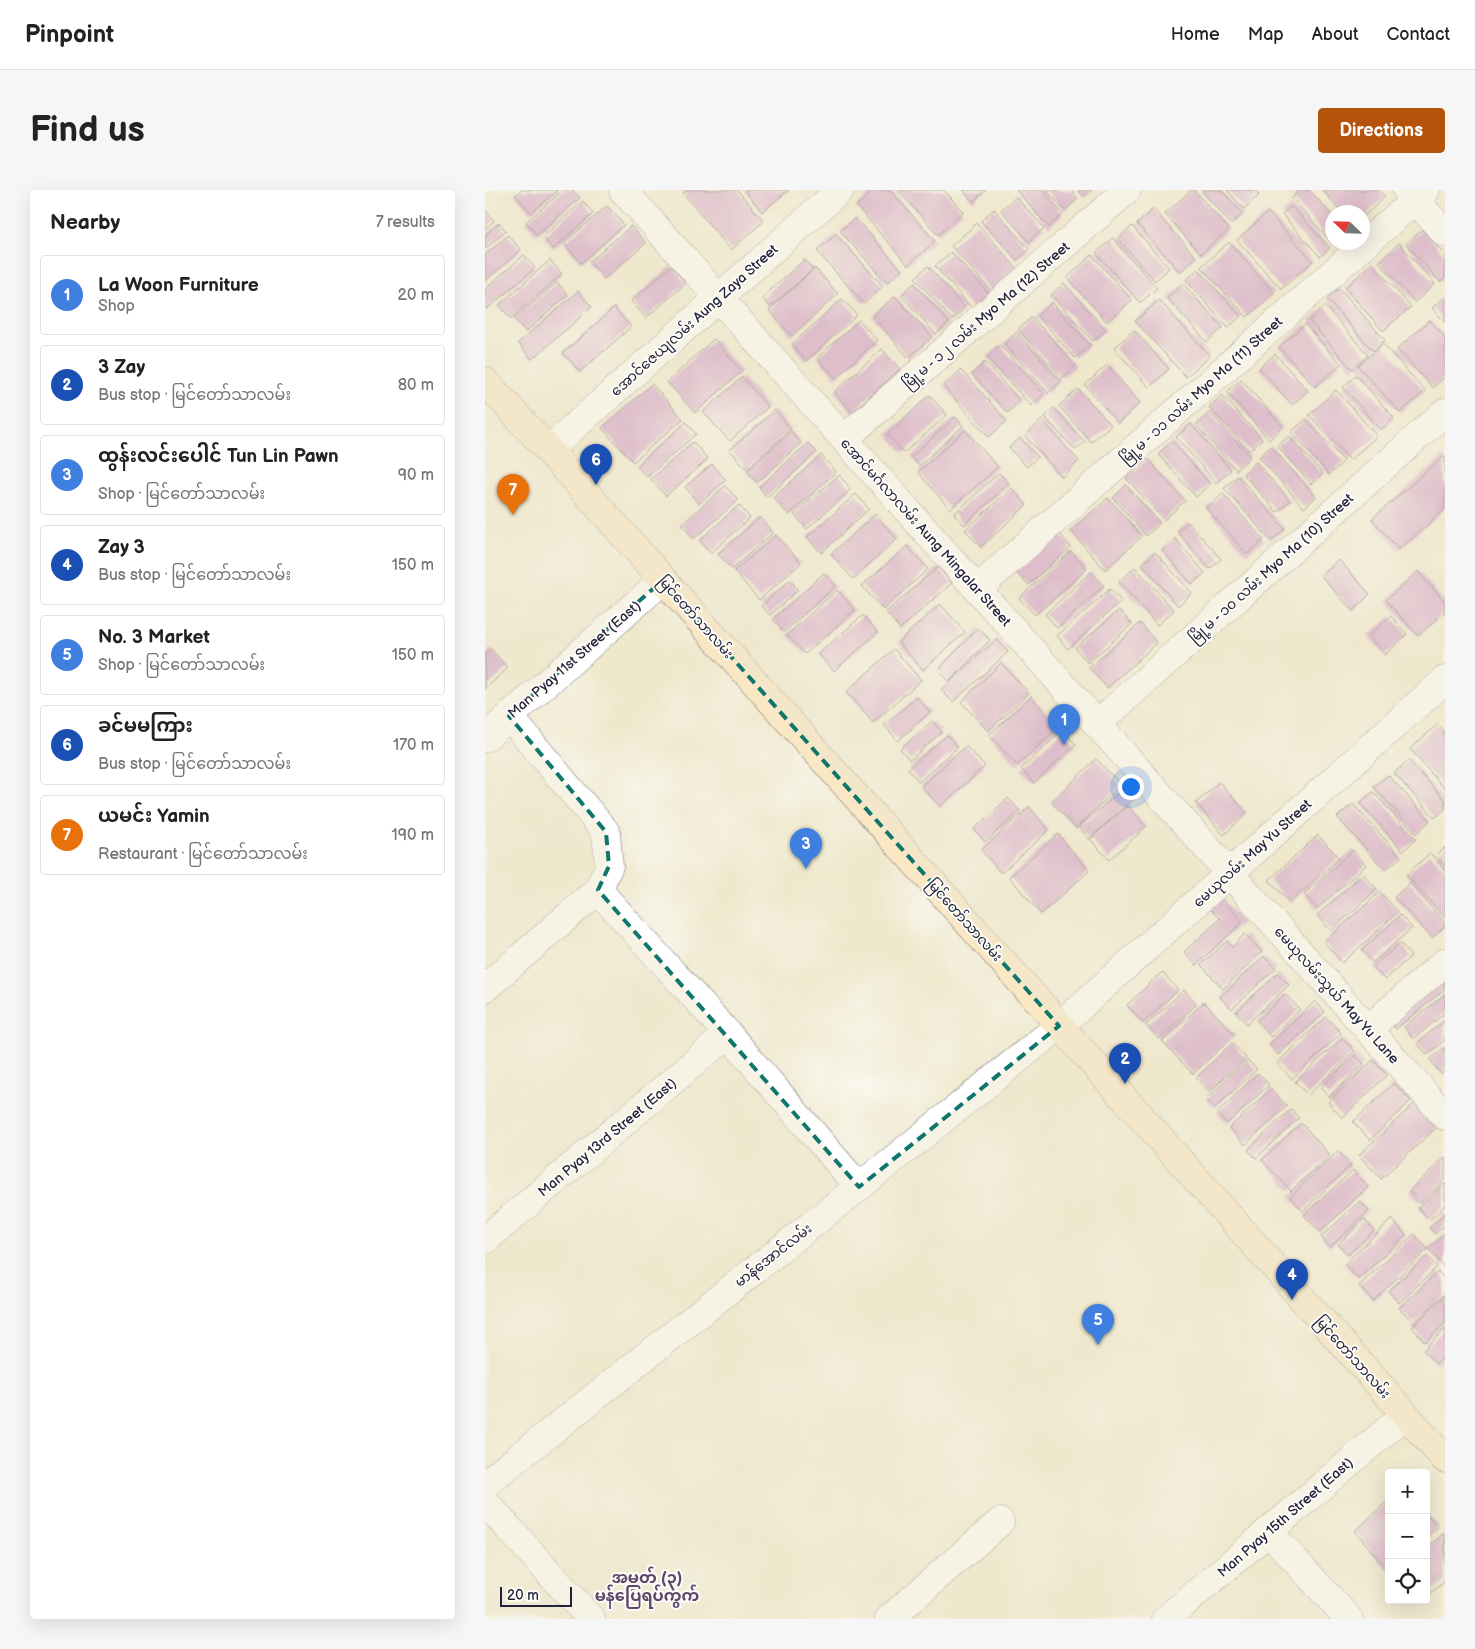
<!DOCTYPE html>
<meta charset="utf-8">
<style>
:root{--surface:#fff;--page:#f6f6f6;--text:#222;--muted:#767676;--line:#e0e0e0;--accent:#b45309}
body{margin:0;font-family:"Balsamiq Sans","Noto Sans Myanmar",sans-serif;background:var(--page);color:var(--text)}
.controls{position:absolute;right:15px;bottom:15px;display:grid;overflow:hidden;border-radius:5px;box-shadow:0 5px 20px #0002}
.controls button{width:45px;height:45px;display:grid;place-items:center;padding:0;border:0;border-bottom:1px solid var(--line);background:var(--surface);color:var(--text);font:25px sans-serif}
.compass{position:absolute;left:840px;top:15px;width:45px;height:45px;border-radius:50%;background:var(--surface);box-shadow:0 5px 20px #0002;rotate:293deg}
.scale{position:absolute;left:15px;bottom:12px;width:72px;box-sizing:border-box;padding-left:5px;border:2px solid #22223b;border-top:0;font-size:14px;line-height:18px;white-space:nowrap;color:#22223b;-webkit-text-stroke:4px #fdfcf7;paint-order:stroke}
.you{position:absolute;left:645px;top:596px;width:18px;height:18px;margin:-12px;border:4px solid #fff;border-radius:50%;background:#1a73e8;box-shadow:0 0 0 8px #1a73e833}
.badge{display:grid;place-items:center;width:32px;height:32px;border-radius:50%;background:var(--accent);color:#fff;font-size:16px;font-weight:700}
.pin{position:absolute;translate:-50% -41px;filter:drop-shadow(0 1px 2px #0008)}
.pin::after{content:'';position:absolute;top:26px;width:18px;height:15px;background:inherit;clip-path:polygon(0 0,100% 0,50% 100%)}
.list{margin:0;padding:0;list-style:none}
h2{display:flex;justify-content:space-between;align-items:center;height:65px;margin:0;padding:0 20px;font-size:21px}
h2 small{font-size:16px;font-weight:400;color:var(--muted)}
.list li{display:grid;grid-template-columns:32px 1fr auto;gap:15px;align-items:center;box-sizing:border-box;height:80px;margin:0 10px 10px;padding:0 10px;border:1px solid var(--line);border-radius:5px}
.list b{display:block;font-size:19px;white-space:nowrap}
.list p{margin:0;font-size:16px;white-space:nowrap;color:var(--muted)}
.list em{font-size:16px;font-style:normal;color:var(--muted)}
.icon{flex:none;width:28px;height:28px;fill:none;stroke:currentColor;stroke-width:2;stroke-linecap:round;stroke-linejoin:round}
.map{position:relative;flex:none;width:960px;height:1429px;overflow:hidden;border-radius:5px}
header{display:flex;align-items:center;gap:30px;box-sizing:border-box;height:70px;padding:0 25px;background:var(--surface);border-bottom:1px solid var(--line)}
header strong{font-size:24px}
nav{display:flex;gap:28px;margin-inline-start:auto;font-size:18px}
.intro{display:flex;align-items:center;justify-content:space-between;box-sizing:border-box;height:120px;padding:0 30px}
h1{margin:0;font-size:35px}
.button{padding:12px 22px;border-radius:5px;background:var(--accent);color:#fff;font-size:18px;font-weight:700}
main{display:flex;gap:30px;padding:0 30px}
aside{flex:1;background:var(--surface);border-radius:5px;box-shadow:0 5px 20px #0002}
.map>svg:first-child{display:block}
.building{fill:#ca8cc7}
.lines{fill:none;stroke-linecap:round;stroke-linejoin:round}
.street-casing{stroke:#6a676e;stroke-width:29}
.secondary-casing{stroke:#6a676e;stroke-width:29}
.street{stroke:#fff;stroke-width:28}
.secondary{stroke:#fae7c3;stroke-width:28}
.marked{fill:none;stroke:#0f766e;stroke-width:4;stroke-dasharray:10 6;stroke-linejoin:round}
.labels{text-anchor:middle;stroke-width:4;stroke-linejoin:round;paint-order:stroke}
.street-label{font-size:14px;fill:#22223b;stroke:#fdfcf7}
.quarter-label{font-size:16px;font-weight:bold;fill:#5d476c;stroke:#fdfcf7}
</style>
<header>
<strong>Pinpoint</strong>
<nav><a>Home</a><a>Map</a><a>About</a><a>Contact</a></nav>
</header>
<div class="intro"><h1>Find us</h1><a class="button">Directions</a></div>
<main>
<aside>
<h2>Nearby<small>7 results</small></h2>
<ul class="list">
<li><span class="badge" style="background:#3f7fe0">1</span><div><b>La Woon Furniture</b><p>Shop</p></div><em>20 m</em></li>
<li><span class="badge" style="background:#1a4fb4">2</span><div><b>3 Zay</b><p>Bus stop · မြင်တော်သာလမ်း</p></div><em>80 m</em></li>
<li><span class="badge" style="background:#3f7fe0">3</span><div><b>ထွန်းလင်းပေါင် Tun Lin Pawn</b><p>Shop · မြင်တော်သာလမ်း</p></div><em>90 m</em></li>
<li><span class="badge" style="background:#1a4fb4">4</span><div><b>Zay 3</b><p>Bus stop · မြင်တော်သာလမ်း</p></div><em>150 m</em></li>
<li><span class="badge" style="background:#3f7fe0">5</span><div><b>No. 3 Market</b><p>Shop · မြင်တော်သာလမ်း</p></div><em>150 m</em></li>
<li><span class="badge" style="background:#1a4fb4">6</span><div><b>ခင်မမကြား</b><p>Bus stop · မြင်တော်သာလမ်း</p></div><em>170 m</em></li>
<li><span class="badge" style="background:#e8710a">7</span><div><b>ယမင်း Yamin</b><p>Restaurant · မြင်တော်သာလမ်း</p></div><em>190 m</em></li>
</ul>
</aside>
<div class="map">
<svg width="960" height="1429" viewBox="0 0 960 1429">
<rect width="100%" height="100%" fill="#fdfcf7"/>
<filter id="ink" filterUnits="userSpaceOnUse"><feTurbulence type="fractalNoise" baseFrequency=".02" numOctaves="2"/><feDisplacementMap in="SourceGraphic" scale="10" xChannelSelector="R" yChannelSelector="G"/><feConvolveMatrix kernelMatrix="1 2 1 2 8 2 1 2 1" color-interpolation-filters="sRGB"/></filter>
<filter id="wash" filterUnits="userSpaceOnUse"><feTurbulence type="fractalNoise" baseFrequency=".0096" numOctaves="4" result="noise"/><feDisplacementMap in="SourceGraphic" scale="20" xChannelSelector="R" yChannelSelector="G"/><feGaussianBlur stdDeviation="1.12" result="paint"/><feColorMatrix in="noise" values="0 0 0 0 0 0 0 0 0 0 0 0 0 0 0 0 0 1.4 0 .05"/><feComposite in="paint" operator="in"/></filter>
<g filter="url(#wash)">
<rect width="100%" height="100%" fill="#efe8cd"/>
<g id="blocks">
<g class="building">
<polygon points="37,0 73,0 46,23 30,5"/>
<polygon points="78,0 88,0 95,8 52,45 41,32"/>
<polygon points="201,0 252,0 279,31 246,60 198,3"/>
<polygon points="259,0 304,0 277,22"/>
<polygon points="389,0 405,0 450,51 423,75 371,16"/>
<polygon points="413,0 459,0 478,22 453,45"/>
<polygon points="478,0 501,0 488,12"/>
<polygon points="531,0 557,0 578,24 564,37"/>
<polygon points="561,0 586,0 593,8 580,21"/>
<polygon points="593,0 607,0 599,7"/>
<polygon points="706,0 709,0 744,39 716,64 680,24"/>
<polygon points="716,0 736,0 758,24 746,34"/>
<polygon points="742,0 770,0 774,5 759,19"/>
<polygon points="815,0 824,0 848,26 848,54 807,8"/>
<polygon points="837,0 894,0 900,7 878,27 878,22 857,22"/>
<polygon points="531,7 559,38 544,52 516,20"/>
<polygon points="98,11 108,24 68,59 58,47"/>
<polygon points="122,16 139,35 96,73 79,53"/>
<polygon points="806,16 845,58 835,67 797,24"/>
<polygon points="509,19 544,59 532,70 496,31"/>
<polygon points="668,19 711,67 695,82 652,34"/>
<polygon points="0,20 9,31 0,39"/>
<polygon points="783,22 828,71 796,99 752,50"/>
<polygon points="370,28 417,80 402,93 355,41"/>
<polygon points="14,33 21,41 0,59 0,45"/>
<polygon points="492,33 534,81 509,104 466,56"/>
<polygon points="146,36 161,53 119,89 104,72"/>
<polygon points="647,36 684,78 670,91 633,49"/>
<polygon points="937,40 960,65 960,88 955,92 921,54"/>
<polygon points="351,44 398,96 379,114 332,61"/>
<polygon points="23,45 36,60 0,91 0,65"/>
<polygon points="628,48 672,98 655,113 611,63"/>
<polygon points="744,52 789,103 762,127 716,77"/>
<polygon points="914,53 950,94 930,112 894,72"/>
<polygon points="466,62 508,108 491,123 450,76"/>
<polygon points="39,65 50,78 2,119 0,116 0,99"/>
<polygon points="607,65 647,110 622,132 582,88"/>
<polygon points="65,70 77,84 26,129 14,115"/>
<polygon points="319,70 328,79 285,117 277,108"/>
<polygon points="887,73 926,117 898,141 860,98"/>
<polygon points="186,76 201,93 161,128 146,111"/>
<polygon points="443,76 480,118 467,130 430,88"/>
<polygon points="330,78 353,104 307,146 284,120"/>
<polygon points="713,79 756,126 743,138 701,90"/>
<polygon points="72,92 83,105 41,142 29,129"/>
<polygon points="429,93 464,133 451,144 416,105"/>
<polygon points="579,93 621,140 608,151 566,105"/>
<polygon points="698,94 738,138 722,152 682,108"/>
<polygon points="854,98 900,150 888,161 842,109"/>
<polygon points="93,101 107,117 47,169 33,153"/>
<polygon points="410,106 447,147 424,168 387,126"/>
<polygon points="960,107 960,132 947,118"/>
<polygon points="357,109 372,125 321,171 307,154"/>
<polygon points="674,110 725,166 701,187 650,131"/>
<polygon points="567,112 605,155 590,168 552,126"/>
<polygon points="840,116 883,165 867,179 824,131"/>
<polygon points="129,118 146,137 95,182 78,163"/>
<polygon points="547,127 591,176 577,188 533,139"/>
<polygon points="374,130 392,150 351,188 332,168"/>
<polygon points="945,130 960,147 960,187 948,198 912,159"/>
<polygon points="820,134 856,174 830,197 794,157"/>
<polygon points="649,140 684,179 664,197 629,158"/>
<polygon points="532,142 576,191 563,203 519,154"/>
<polygon points="229,149 257,181 210,223 182,192"/>
<polygon points="898,154 940,201 915,223 873,176"/>
<polygon points="515,155 559,204 546,216 502,167"/>
<polygon points="397,159 415,179 367,222 349,202"/>
<polygon points="790,164 823,201 807,215 774,178"/>
<polygon points="500,172 535,211 522,223 487,184"/>
<polygon points="622,175 655,213 633,233 600,195"/>
<polygon points="476,180 522,231 504,247 458,196"/>
<polygon points="871,185 909,228 896,240 858,197"/>
<polygon points="257,187 283,217 245,251 218,222"/>
<polygon points="756,189 798,237 784,250 742,202"/>
<polygon points="167,194 198,229 148,272 117,238"/>
<polygon points="593,199 626,235 606,252 574,216"/>
<polygon points="851,200 892,246 865,270 824,225"/>
<polygon points="445,205 462,225 419,263 402,244"/>
<polygon points="737,205 777,249 764,261 724,217"/>
<polygon points="569,218 600,252 590,260 560,227"/>
<polygon points="290,220 306,239 262,279 245,260"/>
<polygon points="725,222 765,267 751,280 711,235"/>
<polygon points="470,227 478,236 434,276 426,267"/>
<polygon points="821,229 859,271 844,285 806,242"/>
<polygon points="557,230 594,271 577,287 540,246"/>
<polygon points="201,232 211,244 162,287 152,276"/>
<polygon points="706,234 746,280 731,293 691,247"/>
<polygon points="480,240 513,277 465,319 433,282"/>
<polygon points="306,241 316,253 272,293 262,281"/>
<polygon points="804,246 838,284 826,294 792,256"/>
<polygon points="535,248 553,267 542,277 524,258"/>
<polygon points="687,251 725,294 711,307 673,264"/>
<polygon points="208,252 223,269 181,306 166,289"/>
<polygon points="323,253 332,262 282,307 274,297"/>
<polygon points="786,256 831,307 819,318 774,267"/>
<polygon points="336,265 351,282 304,325 288,308"/>
<polygon points="960,265 960,319 914,360 887,329"/>
<polygon points="663,269 700,311 679,330 641,288"/>
<polygon points="771,272 805,311 792,322 758,284"/>
<polygon points="227,274 241,290 214,314 200,297"/>
<polygon points="514,283 524,294 479,335 469,324"/>
<polygon points="354,285 366,299 322,339 309,324"/>
<polygon points="753,286 800,339 786,351 739,298"/>
<polygon points="641,295 675,333 661,346 628,308"/>
<polygon points="240,296 253,310 209,349 197,334"/>
<polygon points="527,298 542,315 496,357 480,340"/>
<polygon points="371,304 384,319 336,363 322,347"/>
<polygon points="738,304 779,350 762,364 721,318"/>
<polygon points="623,308 657,346 620,380 586,341"/>
<polygon points="254,315 265,328 226,363 215,350"/>
<polygon points="390,324 412,349 368,389 346,364"/>
<polygon points="275,327 288,343 247,379 233,364"/>
<polygon points="703,332 736,369 725,379 692,342"/>
<polygon points="572,340 586,357 543,395 528,379"/>
<polygon points="291,345 316,373 274,410 249,381"/>
<polygon points="690,348 720,383 707,394 677,360"/>
<polygon points="422,356 443,379 398,420 377,396"/>
<polygon points="586,361 602,379 550,425 534,408"/>
<polygon points="670,362 707,403 693,416 657,374"/>
<polygon points="854,370 885,404 868,421 836,386"/>
<polygon points="453,377 467,393 415,439 401,422"/>
<polygon points="650,377 689,420 672,435 634,392"/>
<polygon points="933,381 960,412 960,422 933,446 901,410"/>
<polygon points="606,382 619,396 572,438 560,424"/>
<polygon points="339,383 351,396 299,442 288,429"/>
<polygon points="305,390 313,400 285,425 276,416"/>
<polygon points="625,399 636,411 583,459 572,446"/>
<polygon points="352,400 370,420 320,464 302,445"/>
<polygon points="455,414 480,442 438,480 413,452"/>
<polygon points="634,420 647,434 603,473 590,458"/>
<polygon points="378,425 393,442 349,481 333,464"/>
<polygon points="906,426 922,444 900,465 883,446"/>
<polygon points="655,433 672,453 622,498 604,478"/>
<polygon points="493,438 505,450 464,492 453,480"/>
<polygon points="512,449 523,462 468,512 456,500"/>
<polygon points="6,459 23,478 0,499 0,465"/>
<polygon points="409,459 436,490 388,533 361,502"/>
<polygon points="516,473 544,503 503,541 476,512"/>
<polygon points="546,506 574,537 532,575 504,545"/>
<polygon points="432,507 445,522 413,551 399,535"/>
<polygon points="447,531 457,542 425,570 415,559"/>
<polygon points="953,534 960,542 960,599 925,559"/>
<polygon points="578,540 591,555 549,593 536,579"/>
<polygon points="462,545 473,557 434,592 423,579"/>
<polygon points="481,556 500,576 455,617 436,596"/>
<polygon points="611,569 636,595 591,638 566,612"/>
<polygon points="924,570 960,610 960,619 950,628 909,583"/>
<polygon points="903,585 945,631 931,644 889,597"/>
<polygon points="734,592 762,623 739,645 711,613"/>
<polygon points="641,596 651,607 604,649 594,637"/>
<polygon points="888,602 931,649 918,661 875,613"/>
<polygon points="523,608 535,621 500,652 489,639"/>
<polygon points="868,614 916,667 900,680 852,627"/>
<polygon points="643,615 661,637 624,670 605,649"/>
<polygon points="544,617 564,640 516,683 496,660"/>
<polygon points="573,644 604,681 556,724 524,687"/>
<polygon points="833,645 854,668 805,713 784,690"/>
<polygon points="960,657 960,676 951,666"/>
<polygon points="868,660 881,675 832,719 819,704"/>
<polygon points="945,663 960,680 960,728 921,685"/>
<polygon points="878,684 892,699 846,741 832,725"/>
<polygon points="925,693 960,733 960,736 947,748 909,707"/>
<polygon points="895,702 913,722 857,773 839,752"/>
<polygon points="737,709 758,732 711,775 699,762 735,729 725,719"/>
<polygon points="915,725 927,738 888,773 877,760"/>
<polygon points="760,744 777,762 738,799 716,775 742,751 747,757"/>
<polygon points="915,753 926,766 900,790 888,777"/>
<polygon points="779,766 791,778 747,819 735,807"/>
<polygon points="677,782 693,800 658,833 642,815"/>
<polygon points="960,782 960,799 911,839 903,828"/>
<polygon points="793,783 804,795 762,834 751,822"/>
<polygon points="699,800 712,814 674,849 661,835"/>
<polygon points="800,804 815,820 786,847 772,831"/>
<polygon points="960,804 960,823 928,849 919,837"/>
<polygon points="830,811 840,822 793,865 784,855"/>
<polygon points="719,812 750,845 708,884 677,851"/>
<polygon points="841,827 856,843 807,889 792,873"/>
<polygon points="960,830 960,850 942,865 932,853"/>
<polygon points="857,848 870,861 823,905 810,892"/>
<polygon points="747,853 761,868 724,902 711,888"/>
<polygon points="960,857 960,881 956,884 945,870"/>
<polygon points="870,865 879,874 844,907 835,898"/>
<polygon points="762,870 772,879 730,918 721,909"/>
<polygon points="888,870 902,885 857,928 843,912"/>
<polygon points="773,883 784,895 742,934 732,923"/>
<polygon points="909,893 926,911 885,950 868,932"/>
<polygon points="786,899 802,916 760,955 744,938"/>
<polygon points="931,912 953,936 896,989 874,965"/>
<polygon points="806,919 814,928 771,968 763,960"/>
<polygon points="816,933 845,965 806,1001 777,970"/>
<polygon points="853,961 866,975 818,1021 805,1007"/>
<polygon points="960,967 960,989 935,1013 924,1001"/>
<polygon points="868,980 883,997 835,1042 819,1025"/>
<polygon points="960,993 960,1016 945,1030 933,1018"/>
<polygon points="875,1011 884,1021 845,1057 836,1047"/>
<polygon points="960,1023 960,1035 950,1044 944,1038"/>
<polygon points="879,1029 889,1040 863,1065 853,1054"/>
<polygon points="907,1029 921,1045 873,1089 859,1074"/>
<polygon points="960,1043 960,1075 959,1077 943,1059"/>
<polygon points="929,1044 943,1059 888,1111 874,1096"/>
<polygon points="942,1066 952,1077 914,1113 903,1101"/>
<polygon points="953,1082 960,1089 960,1104 929,1133 914,1118"/>
<polygon points="960,1106 960,1133 940,1152 927,1137"/>
<polygon points="960,1139 960,1165 951,1174 938,1160"/>
<polygon points="904,1310 904,1379 902,1380 870,1341"/>
<polygon points="941,1322 953,1337 941,1347"/>
<polygon points="958,1344 960,1346 960,1391 941,1407 941,1359"/>
</g>
</g>
</g>
<g filter="url(#ink)">
<use href="#blocks" fill-opacity="0" stroke="#6a676e" stroke-width="1"/>
<g class="lines">
<defs>
<g id="street">
<polyline points="138,0 960,926"/>
<polyline points="921,0 960,43"/>
<polyline points="359,249 642,0"/>
<polyline points="63,260 355,0"/>
<polyline points="492,399 941,0"/>
<polyline points="612,534 960,222"/>
<polyline points="0,548 178,390"/>
<polyline points="113,700 243,844 374,997"/>
<polyline points="0,798 113,700 124,676 121,642 24,526"/>
<polyline points="883,839 960,772"/>
<polyline points="0,1050 243,844"/>
<polyline points="0,1294 374,997 574,836 960,490"/>
<polyline points="0,1312 106,1429"/>
<polyline points="783,1341 864,1429"/>
<polyline points="404,1429 515,1332"/>
<polyline points="681,1429 920,1225"/>
</g>
<polyline id="secondary" points="0,191 63,260 960,1269"/>
</defs>
<use href="#street" class="street-casing"/>
<use href="#secondary" class="secondary-casing"/>
<use href="#street" class="street"/>
<use href="#secondary" class="secondary"/>
</g>
</g>
<path d="M0 0H960V1429H0ZM178,390L574,836L374,997L113,700L124,676L121,642L24,526Z" fill="#efe8cd" fill-opacity=".55" fill-rule="evenodd"/>
<path class="marked" d="M178,390L574,836L374,997L113,700L124,676L121,642L24,526Z"/>
<g class="labels">
<g class="street-label">
<text transform="translate(501 125) rotate(-41)" y="5">မြို့မ - ၁၂ လမ်း Myo Ma (12) Street</text>
<text transform="translate(209 130) rotate(-42)" y="5">အောင်ဇေယျလမ်း Aung Zaya Street</text>
<text transform="translate(716 200) rotate(-42)" y="5">မြို့မ - ၁၁ လမ်း Myo Ma (11) Street</text>
<text transform="translate(441 342) rotate(48)" y="5">အောင်မင်္ဂလာလမ်း Aung Mingalar Street</text>
<text transform="translate(786 378) rotate(-42)" y="5">မြို့မ - ၁၀ လမ်း Myo Ma (10) Street</text>
<text transform="translate(211 427) rotate(48)" y="5">မြင်တော်သာလမ်း</text>
<text transform="translate(89 469) rotate(-41)" y="5">Man Pyay 11st Street (East)</text>
<text transform="translate(767 663) rotate(-42)" y="5">မေယုလမ်း May Yu Street</text>
<text transform="translate(480 730) rotate(48)" y="5">မြင်တော်သာလမ်း</text>
<text transform="translate(852 805) rotate(48)" y="5">မေယုလမ်းသွယ် May Yu Lane</text>
<text transform="translate(122 947) rotate(-40)" y="5">Man Pyay 13rd Street (East)</text>
<text transform="translate(288 1065) rotate(-38)" y="5">မာန်အောင်လမ်း</text>
<text transform="translate(868 1167) rotate(48)" y="5">မြင်တော်သာလမ်း</text>
<text transform="translate(800 1327) rotate(-41)" y="5">Man Pyay 15th Street (East)</text>
</g>
<g class="quarter-label">
<text x="162" y="1393">အမှတ် (၃)<tspan x="162" dy="18">မန်ပြေရပ်ကွက်</tspan></text>
</g>
</g>
</svg>
<div class="controls">
<button>+</button>
<button>−</button>
<button><svg class="icon" aria-label="locate" viewBox="0 0 24 24"><circle cx="12" cy="12" r="6"/><path d="M12 2v4M12 18v4M2 12h4M18 12h4"/></svg></button>
</div>
<svg class="compass" viewBox="-18 -18 36 36"><path d="M0-13l5 13h-10z" fill="#e53935"/><path d="M0 13l5-13h-10z" fill="#767676"/></svg>
<div class="scale">20 m</div>
<div class="you"></div>
<div class="pin badge" style="left:579px;top:555px;background:#3f7fe0">1</div>
<div class="pin badge" style="left:640px;top:894px;background:#1a4fb4">2</div>
<div class="pin badge" style="left:321px;top:679px;background:#3f7fe0">3</div>
<div class="pin badge" style="left:807px;top:1110px;background:#1a4fb4">4</div>
<div class="pin badge" style="left:613px;top:1155px;background:#3f7fe0">5</div>
<div class="pin badge" style="left:111px;top:295px;background:#1a4fb4">6</div>
<div class="pin badge" style="left:28px;top:325px;background:#e8710a">7</div>
</div>
</main>
